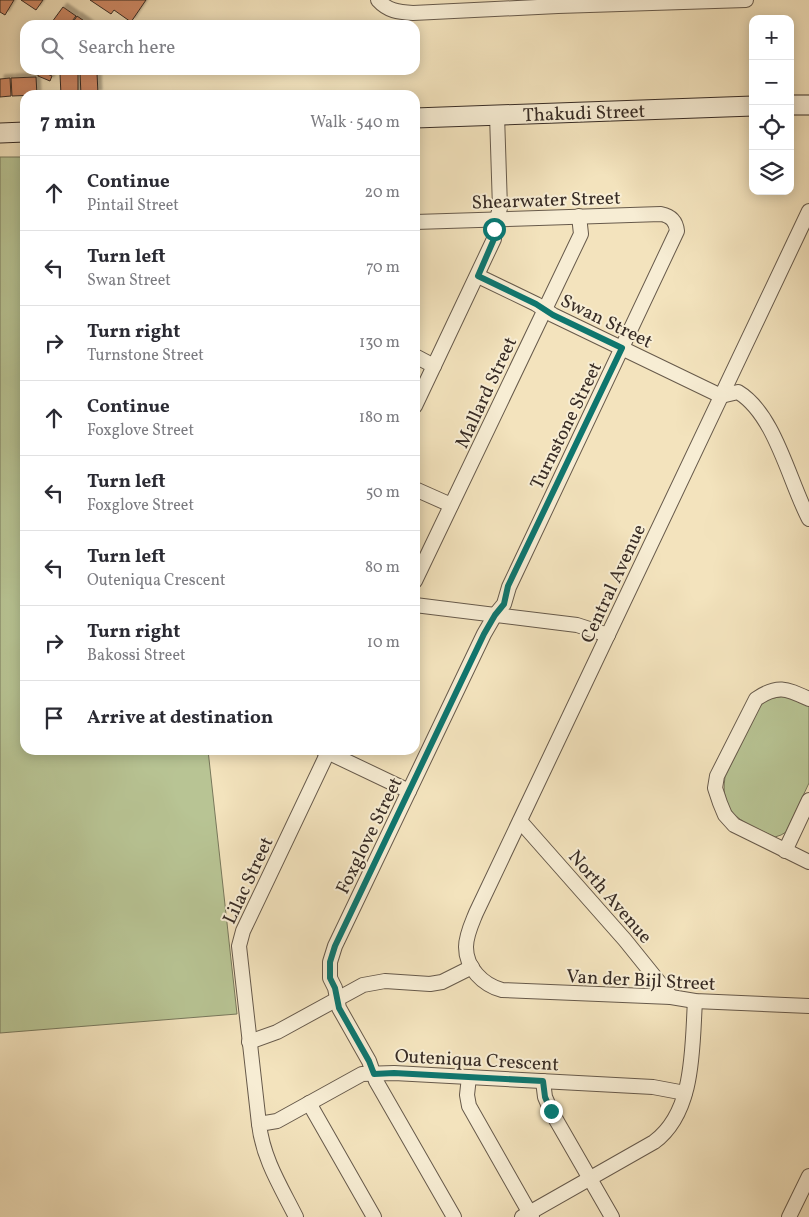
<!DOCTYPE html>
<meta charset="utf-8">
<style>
:root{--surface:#fff;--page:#f7f7f7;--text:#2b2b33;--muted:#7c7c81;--line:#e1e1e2}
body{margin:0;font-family:Vollkorn,serif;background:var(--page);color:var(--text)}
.controls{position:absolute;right:15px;top:15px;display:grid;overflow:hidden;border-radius:10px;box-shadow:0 2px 12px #0003}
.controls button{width:45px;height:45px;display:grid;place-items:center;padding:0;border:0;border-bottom:1px solid var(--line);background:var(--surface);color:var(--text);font:25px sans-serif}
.stop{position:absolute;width:15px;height:15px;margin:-11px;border:4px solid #0f766e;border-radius:50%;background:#fff}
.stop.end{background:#0f766e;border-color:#fff;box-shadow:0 1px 5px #0008}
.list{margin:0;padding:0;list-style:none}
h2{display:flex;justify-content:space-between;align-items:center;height:65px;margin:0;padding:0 20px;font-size:21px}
h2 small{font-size:16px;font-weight:400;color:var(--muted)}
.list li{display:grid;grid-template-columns:32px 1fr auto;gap:15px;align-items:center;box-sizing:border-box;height:75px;padding:0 20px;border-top:1px solid var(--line)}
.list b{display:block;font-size:19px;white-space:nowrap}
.list p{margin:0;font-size:16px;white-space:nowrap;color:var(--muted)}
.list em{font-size:16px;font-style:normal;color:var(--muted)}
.icon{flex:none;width:28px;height:28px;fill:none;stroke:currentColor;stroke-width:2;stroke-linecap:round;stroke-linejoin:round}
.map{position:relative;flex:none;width:809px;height:1217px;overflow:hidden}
.search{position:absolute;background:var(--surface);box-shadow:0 2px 12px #0003;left:20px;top:20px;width:400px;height:55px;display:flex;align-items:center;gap:12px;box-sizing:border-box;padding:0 18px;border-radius:15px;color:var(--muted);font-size:19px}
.panel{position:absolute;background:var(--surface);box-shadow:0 2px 12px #0003;left:20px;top:90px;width:400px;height:665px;border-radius:15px}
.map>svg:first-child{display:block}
.green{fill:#b8c494;stroke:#78785c}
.building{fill:#d08a66;stroke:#382c25;filter:url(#shadow)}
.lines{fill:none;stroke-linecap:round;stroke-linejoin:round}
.street-casing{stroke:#675a4b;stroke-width:16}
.secondary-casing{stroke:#382c25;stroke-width:21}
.street{stroke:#f7edd4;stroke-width:14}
.secondary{stroke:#f7edd4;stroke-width:19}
.route{stroke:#0f766e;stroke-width:6}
.labels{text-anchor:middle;stroke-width:4;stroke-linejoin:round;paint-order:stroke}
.street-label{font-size:19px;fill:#382c25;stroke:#f7edd4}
</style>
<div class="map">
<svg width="809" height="1217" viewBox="0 0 809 1217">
<defs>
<filter id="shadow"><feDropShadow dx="4" dy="-4" stdDeviation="1" flood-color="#0004"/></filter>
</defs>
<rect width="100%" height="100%" fill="#f3e3bd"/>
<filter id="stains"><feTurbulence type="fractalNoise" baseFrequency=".004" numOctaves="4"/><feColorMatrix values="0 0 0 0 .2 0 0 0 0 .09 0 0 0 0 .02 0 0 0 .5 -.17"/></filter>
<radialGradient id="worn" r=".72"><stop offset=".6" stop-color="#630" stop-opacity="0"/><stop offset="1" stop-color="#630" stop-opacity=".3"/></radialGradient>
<g class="green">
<polygon points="0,157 25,157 25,750 208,750 237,1014 0,1033"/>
<path d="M785,696L809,705V783L786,832L781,835L775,837C745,823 719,816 725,777L758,708L768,699Z"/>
</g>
<g class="building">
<polygon points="0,0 14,0 5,15 0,12"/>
<polygon points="21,0 43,0 36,10"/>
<polygon points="90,0 146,0 131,22 114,10 111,14"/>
<polygon points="63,7 76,16 69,25 56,25 52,22"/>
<polygon points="77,16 90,25 71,25"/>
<polygon points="25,70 40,70 38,75"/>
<polygon points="40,71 52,76 50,81 38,76"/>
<polygon points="80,73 97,73 98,94 81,95"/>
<polygon points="60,74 78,74 78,95 61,95"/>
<polygon points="36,77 37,95 12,96 11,78"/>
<polygon points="10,78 11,96 0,97 0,79"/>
</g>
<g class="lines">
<defs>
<g id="street">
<path d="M378,0C388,11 398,12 413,13L558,6L746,0"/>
<path d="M809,211L476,913C472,923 466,935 466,947C466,968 483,985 502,990L671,997L695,1001L809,1006"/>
<path d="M415,222L661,214C671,216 676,221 677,231L509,587L504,604L495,615L484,634L335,946L330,962V978L335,988L339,1008L369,1061L376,1081L454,1217"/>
<path d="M478,276L536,304L553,315L721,396L738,392C775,414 789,481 809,519"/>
<polyline points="415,356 434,366"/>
<polyline points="415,406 494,239 494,229 500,208 497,115"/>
<polyline points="415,489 451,505"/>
<polyline points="415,581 581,234 579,216"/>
<polyline points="415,605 577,625 608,635"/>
<path d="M809,699C787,689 778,684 756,699L717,776L715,788L720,803L725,815L734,825L809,862"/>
<polyline points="323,750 409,791"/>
<polyline points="520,821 625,940 671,997"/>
<polyline points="785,851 809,800"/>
<polyline points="249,1042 277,1032 363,985 385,981 430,984 442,982 472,967"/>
<polyline points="469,1077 467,1095 469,1106 532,1217"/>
<polyline points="543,1081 545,1097 551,1111 612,1217"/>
<polyline points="309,1103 374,1217"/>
<polyline points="259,1124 239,946 243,931 329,750"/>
<path d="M296,1217C281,1187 263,1159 259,1124L277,1121L362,1074L394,1073L653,1087L685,1093"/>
<path d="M522,1217L654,1142C695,1112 692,1047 695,1001"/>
<polyline points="789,1217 809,1176"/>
</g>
<g id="secondary">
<polyline points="790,105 809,105"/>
<polyline points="415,118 753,106"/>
<polyline points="0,133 25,132"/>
</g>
</defs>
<use href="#street" class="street-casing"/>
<use href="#secondary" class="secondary-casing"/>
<use href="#street" class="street"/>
<use href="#secondary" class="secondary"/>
</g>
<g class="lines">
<polyline class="route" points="494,229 494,239 478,276 536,304 553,315 622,348 508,586 504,604 495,615 484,634 335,946 330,962 330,978 335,988 339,1008 369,1061 374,1074 394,1073 543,1081 545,1097 551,1111"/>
</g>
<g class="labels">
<g class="street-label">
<text transform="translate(584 112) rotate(-2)" y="7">Thakudi Street</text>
<text transform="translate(546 199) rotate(-2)" y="7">Shearwater Street</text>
<text transform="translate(607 320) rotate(26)" y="7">Swan Street</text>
<text transform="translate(485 392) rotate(-65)" y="7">Mallard Street</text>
<text transform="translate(565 425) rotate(-64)" y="7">Turnstone Street</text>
<text transform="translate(612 583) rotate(-65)" y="7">Central Avenue</text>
<text transform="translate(368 835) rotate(-64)" y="7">Foxglove Street</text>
<text transform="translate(247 880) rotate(-65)" y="7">Lilac Street</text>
<text transform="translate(611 896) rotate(49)" y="7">North Avenue</text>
<text transform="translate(641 979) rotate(3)" y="7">Van der Bijl Street</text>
<text transform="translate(477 1059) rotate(3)" y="7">Outeniqua Crescent</text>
</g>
</g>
<rect width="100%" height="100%" filter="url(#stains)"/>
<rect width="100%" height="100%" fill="url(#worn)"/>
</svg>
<div class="controls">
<button>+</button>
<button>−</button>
<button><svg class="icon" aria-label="locate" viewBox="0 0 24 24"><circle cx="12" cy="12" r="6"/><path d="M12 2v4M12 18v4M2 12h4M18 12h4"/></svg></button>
<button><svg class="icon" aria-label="layers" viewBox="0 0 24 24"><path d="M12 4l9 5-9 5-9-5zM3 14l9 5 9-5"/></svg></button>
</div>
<div class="stop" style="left:494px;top:229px"></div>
<div class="stop end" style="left:551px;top:1111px"></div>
<div class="search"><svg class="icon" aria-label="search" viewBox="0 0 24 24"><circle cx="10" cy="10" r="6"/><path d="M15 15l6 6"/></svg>Search here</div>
<section class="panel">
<h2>7 min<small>Walk · 540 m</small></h2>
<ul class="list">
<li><svg class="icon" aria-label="ahead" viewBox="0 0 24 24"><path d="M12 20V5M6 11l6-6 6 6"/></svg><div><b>Continue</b><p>Pintail Street</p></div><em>20 m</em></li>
<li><svg class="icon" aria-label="left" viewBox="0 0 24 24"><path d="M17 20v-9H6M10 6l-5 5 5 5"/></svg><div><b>Turn left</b><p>Swan Street</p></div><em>70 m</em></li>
<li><svg class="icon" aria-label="right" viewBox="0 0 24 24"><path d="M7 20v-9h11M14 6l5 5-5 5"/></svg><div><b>Turn right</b><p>Turnstone Street</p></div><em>130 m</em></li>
<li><svg class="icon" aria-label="ahead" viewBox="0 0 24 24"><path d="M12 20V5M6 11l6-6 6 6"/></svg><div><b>Continue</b><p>Foxglove Street</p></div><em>180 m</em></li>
<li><svg class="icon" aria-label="left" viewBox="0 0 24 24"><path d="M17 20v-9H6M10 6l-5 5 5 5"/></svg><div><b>Turn left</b><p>Foxglove Street</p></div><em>50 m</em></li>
<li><svg class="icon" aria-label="left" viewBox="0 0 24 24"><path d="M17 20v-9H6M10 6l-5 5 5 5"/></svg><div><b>Turn left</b><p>Outeniqua Crescent</p></div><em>80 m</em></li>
<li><svg class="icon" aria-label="right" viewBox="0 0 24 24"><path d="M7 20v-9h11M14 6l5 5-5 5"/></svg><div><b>Turn right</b><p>Bakossi Street</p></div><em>10 m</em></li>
<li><svg class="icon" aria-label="arrive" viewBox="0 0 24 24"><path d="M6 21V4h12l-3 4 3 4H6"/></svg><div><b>Arrive at destination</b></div></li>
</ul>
</section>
</div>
